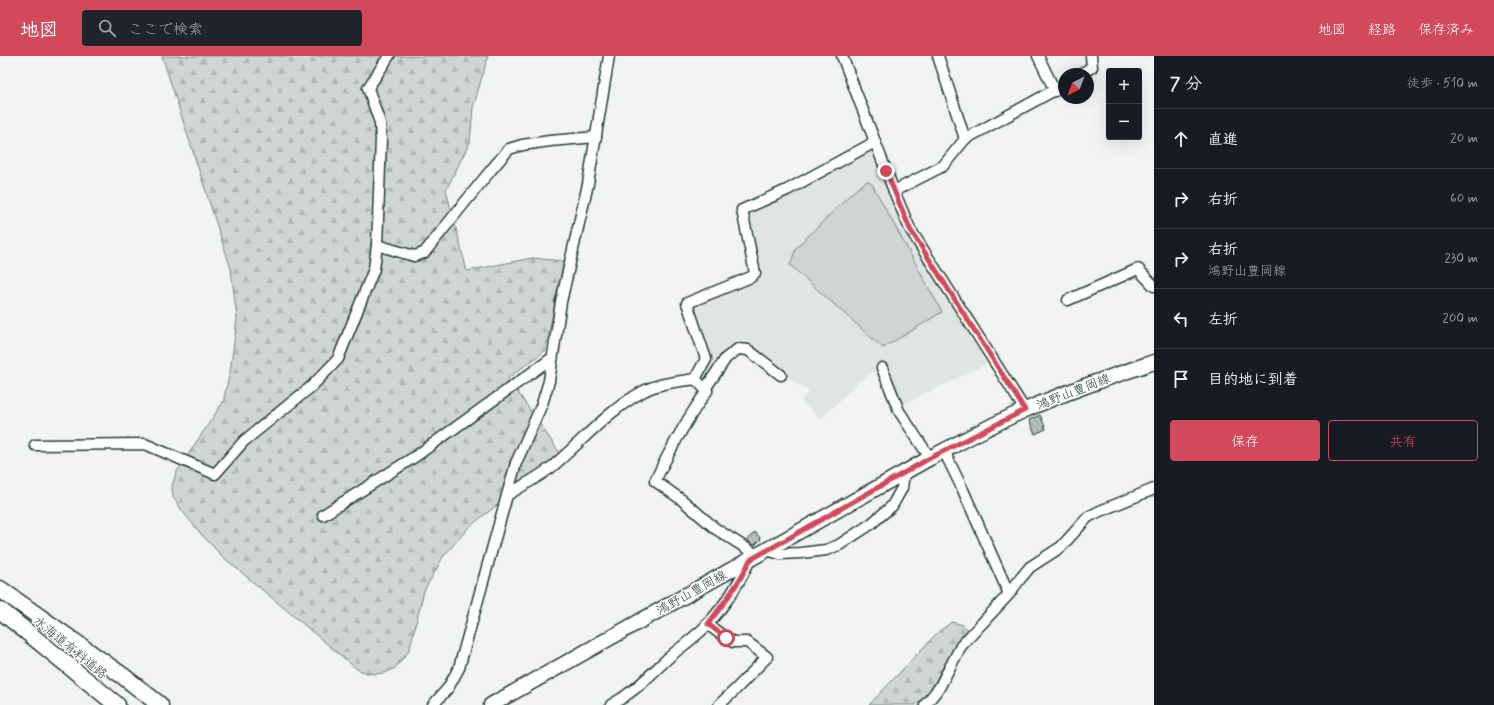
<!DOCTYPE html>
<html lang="ja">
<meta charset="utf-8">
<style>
:root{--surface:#171b24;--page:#20242c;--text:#f1f3f6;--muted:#9ea1a6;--line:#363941;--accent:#d1495b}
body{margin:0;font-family:Mynerve,"Klee One",sans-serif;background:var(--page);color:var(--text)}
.controls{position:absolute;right:12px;top:12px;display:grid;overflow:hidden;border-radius:4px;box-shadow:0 4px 16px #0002}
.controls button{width:36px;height:36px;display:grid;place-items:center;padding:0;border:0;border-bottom:1px solid var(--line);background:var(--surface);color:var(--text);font:20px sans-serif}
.compass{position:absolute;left:1058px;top:12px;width:36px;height:36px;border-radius:50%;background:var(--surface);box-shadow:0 4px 16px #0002;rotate:222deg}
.stop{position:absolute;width:12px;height:12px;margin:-9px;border:3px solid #d1495b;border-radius:50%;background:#fff}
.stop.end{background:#d1495b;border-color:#fff;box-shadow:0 1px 4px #0008}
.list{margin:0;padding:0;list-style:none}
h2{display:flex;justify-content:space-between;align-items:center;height:52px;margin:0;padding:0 16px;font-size:17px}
h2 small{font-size:13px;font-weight:400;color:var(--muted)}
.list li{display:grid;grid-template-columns:26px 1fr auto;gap:12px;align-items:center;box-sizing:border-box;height:60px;padding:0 16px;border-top:1px solid var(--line)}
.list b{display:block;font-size:15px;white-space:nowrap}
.list p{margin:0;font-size:13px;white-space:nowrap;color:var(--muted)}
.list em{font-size:13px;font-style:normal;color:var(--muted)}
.actions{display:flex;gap:8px;padding:12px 16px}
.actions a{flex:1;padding:9px 0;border:1px solid var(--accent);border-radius:4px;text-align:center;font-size:14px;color:var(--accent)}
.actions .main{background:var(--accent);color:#fff}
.icon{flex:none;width:22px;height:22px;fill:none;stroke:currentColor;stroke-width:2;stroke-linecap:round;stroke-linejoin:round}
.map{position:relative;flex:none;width:1154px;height:649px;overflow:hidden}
header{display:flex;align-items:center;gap:24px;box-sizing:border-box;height:56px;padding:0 20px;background:var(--accent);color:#fff}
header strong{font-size:19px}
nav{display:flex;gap:22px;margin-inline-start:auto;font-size:14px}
.search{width:280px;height:36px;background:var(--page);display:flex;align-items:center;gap:10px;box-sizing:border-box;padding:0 14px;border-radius:4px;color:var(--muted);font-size:15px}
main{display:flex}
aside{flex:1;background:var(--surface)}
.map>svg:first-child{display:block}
.built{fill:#e0e4e3}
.forest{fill:url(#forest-firs);stroke:#768984}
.pitch{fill:#ced5d3;stroke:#768984}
.building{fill:url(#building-back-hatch);stroke:#1f3d34}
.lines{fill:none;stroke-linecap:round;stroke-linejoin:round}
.minor-casing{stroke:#1f3d34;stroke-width:13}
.secondary-casing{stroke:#1f3d34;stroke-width:17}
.trunk-casing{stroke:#1f3d34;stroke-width:19}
.minor{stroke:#fff;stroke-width:10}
.secondary{stroke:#fff;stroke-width:14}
.trunk{stroke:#fff;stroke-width:16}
.route{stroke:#d1495b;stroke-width:5}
.labels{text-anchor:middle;stroke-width:3;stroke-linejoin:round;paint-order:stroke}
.street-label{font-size:13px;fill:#1f3d34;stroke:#fff}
</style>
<header>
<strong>地図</strong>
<div class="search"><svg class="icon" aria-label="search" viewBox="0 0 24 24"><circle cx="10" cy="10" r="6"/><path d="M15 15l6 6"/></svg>ここで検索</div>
<nav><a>地図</a><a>経路</a><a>保存済み</a></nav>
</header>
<main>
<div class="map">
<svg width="1154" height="649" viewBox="0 0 1154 649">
<defs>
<pattern id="forest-firs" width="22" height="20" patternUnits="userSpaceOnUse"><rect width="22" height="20" fill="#ced5d3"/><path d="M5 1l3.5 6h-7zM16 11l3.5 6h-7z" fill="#b0b8b6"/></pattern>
<pattern id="building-back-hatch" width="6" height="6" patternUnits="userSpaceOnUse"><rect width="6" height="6" fill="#b7c1bd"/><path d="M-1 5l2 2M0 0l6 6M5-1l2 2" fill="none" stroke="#949e9a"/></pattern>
</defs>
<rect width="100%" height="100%" fill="#f2f3f3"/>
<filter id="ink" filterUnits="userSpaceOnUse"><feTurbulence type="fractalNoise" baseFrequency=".025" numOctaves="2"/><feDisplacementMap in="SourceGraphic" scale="8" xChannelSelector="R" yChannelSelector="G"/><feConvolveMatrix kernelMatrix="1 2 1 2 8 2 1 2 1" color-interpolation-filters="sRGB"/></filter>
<g filter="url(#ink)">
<polygon class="built" points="870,92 904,175 987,308 901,349 885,310 867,319 853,331 821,363 801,345 809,336 785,318 743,290 705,329 702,324 701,318 711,302 693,252 696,246 759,222 746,156"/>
<g class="forest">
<polygon points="162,0 488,0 473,52 470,86 446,134 467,215 532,202 564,205 545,295 508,322 566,406 541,424 501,446 470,470 443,501 424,535 409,595 395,612 385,617 374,618 367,617 357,613 223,501 201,478 183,456 173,441 172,430 176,417 223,346 230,316 237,263 231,213"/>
<polygon points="952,566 963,569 969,575 954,592 930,635 916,649 869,649 938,576"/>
</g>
<polygon class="pitch" points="867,125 872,128 942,256 883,292 790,209 796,192 853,136"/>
<g class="building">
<polygon points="1040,359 1046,373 1035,378 1029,364"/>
<polygon points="755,476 761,483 755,489 752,489 748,485 749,482"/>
</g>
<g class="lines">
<defs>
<g id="minor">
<polyline points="842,0 894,135 910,173 1025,354"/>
<polyline points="938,0 965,83"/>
<polyline points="1038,0 1055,35"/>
<polyline points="1081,18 1092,11 1091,0"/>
<polyline points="894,135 943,110 965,83 1064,29"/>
<polyline points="377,189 414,200 424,197 491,114 509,93 522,89 550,85 596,81"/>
<polyline points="1068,244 1138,213 1154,230"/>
<polyline points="882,312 899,355 930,402"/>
<polyline points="695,323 706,303 687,247 751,221 755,217 742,154 787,134 875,86"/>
<path d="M695,323L707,335C686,364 671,392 655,425L682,444L716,473L757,499"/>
<polyline points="705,333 726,302 738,293 748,294 781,319"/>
<polyline points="35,389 145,388 215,418 244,385 312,330 338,303 374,213 377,189 381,83 380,67 368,32 389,0"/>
<polyline points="944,395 963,434 1009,538"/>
<path d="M507,439C522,430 539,421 553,410C582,385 609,354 642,336C658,327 677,326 695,323"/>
<polyline points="323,459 416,400 552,302"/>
<polyline points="767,494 780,498 801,497 826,494 839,489 871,468 892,450 902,432 904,417"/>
<polyline points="707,568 726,582 733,586 747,586 767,601 736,633 719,649"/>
<polyline points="433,649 448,632 459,612 516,407 542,348 549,325 561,246 588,128 609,0"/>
<path d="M611,649C633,637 648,621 666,604C679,592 696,581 708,568C725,549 740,526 750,504"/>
<polyline points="925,649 939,632 961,590 1009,538 1020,523 1030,511 1061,491 1088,461 1100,455 1154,433"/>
</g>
<path id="secondary" d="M491,649L930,402C961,386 991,369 1023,355C1065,336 1110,321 1154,306"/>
<g id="trunk">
<polyline points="0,533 123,620 160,649"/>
<polyline points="0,554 117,649"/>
</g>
</defs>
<use href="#minor" class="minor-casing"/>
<use href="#secondary" class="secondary-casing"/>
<use href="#trunk" class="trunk-casing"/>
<use href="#minor" class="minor"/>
<use href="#secondary" class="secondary"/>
<use href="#trunk" class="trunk"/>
</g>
</g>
<g class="lines" filter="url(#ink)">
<path class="route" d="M726,582L708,568C723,548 739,528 750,504L930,402L1025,354L910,173L886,115"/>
</g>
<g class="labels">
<g class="street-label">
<text transform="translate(1073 335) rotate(-21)" y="5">鴻野山豊岡線</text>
<text transform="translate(691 536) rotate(-29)" y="5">鴻野山豊岡線</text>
<text transform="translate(71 591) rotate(39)" y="5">水海道有料道路</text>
</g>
</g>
</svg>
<div class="controls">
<button>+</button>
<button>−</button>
</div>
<svg class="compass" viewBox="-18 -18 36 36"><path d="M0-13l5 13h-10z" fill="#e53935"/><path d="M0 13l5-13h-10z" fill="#9ea1a6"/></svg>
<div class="stop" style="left:726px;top:582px"></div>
<div class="stop end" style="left:886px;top:115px"></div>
</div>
<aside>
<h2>7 分<small>徒歩 · 510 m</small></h2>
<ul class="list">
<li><svg class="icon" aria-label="ahead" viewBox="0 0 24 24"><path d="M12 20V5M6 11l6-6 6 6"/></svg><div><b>直進</b></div><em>20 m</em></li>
<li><svg class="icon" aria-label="right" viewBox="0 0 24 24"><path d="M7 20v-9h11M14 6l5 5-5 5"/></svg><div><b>右折</b></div><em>60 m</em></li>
<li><svg class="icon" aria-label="right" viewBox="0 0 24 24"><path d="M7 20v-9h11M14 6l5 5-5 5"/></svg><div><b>右折</b><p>鴻野山豊岡線</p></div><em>230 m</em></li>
<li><svg class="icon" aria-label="left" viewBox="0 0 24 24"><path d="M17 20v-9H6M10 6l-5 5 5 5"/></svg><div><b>左折</b></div><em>200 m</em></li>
<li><svg class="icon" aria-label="arrive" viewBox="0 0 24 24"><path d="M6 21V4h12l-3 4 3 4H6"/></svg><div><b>目的地に到着</b></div></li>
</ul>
<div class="actions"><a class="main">保存</a><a>共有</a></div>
</aside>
</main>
